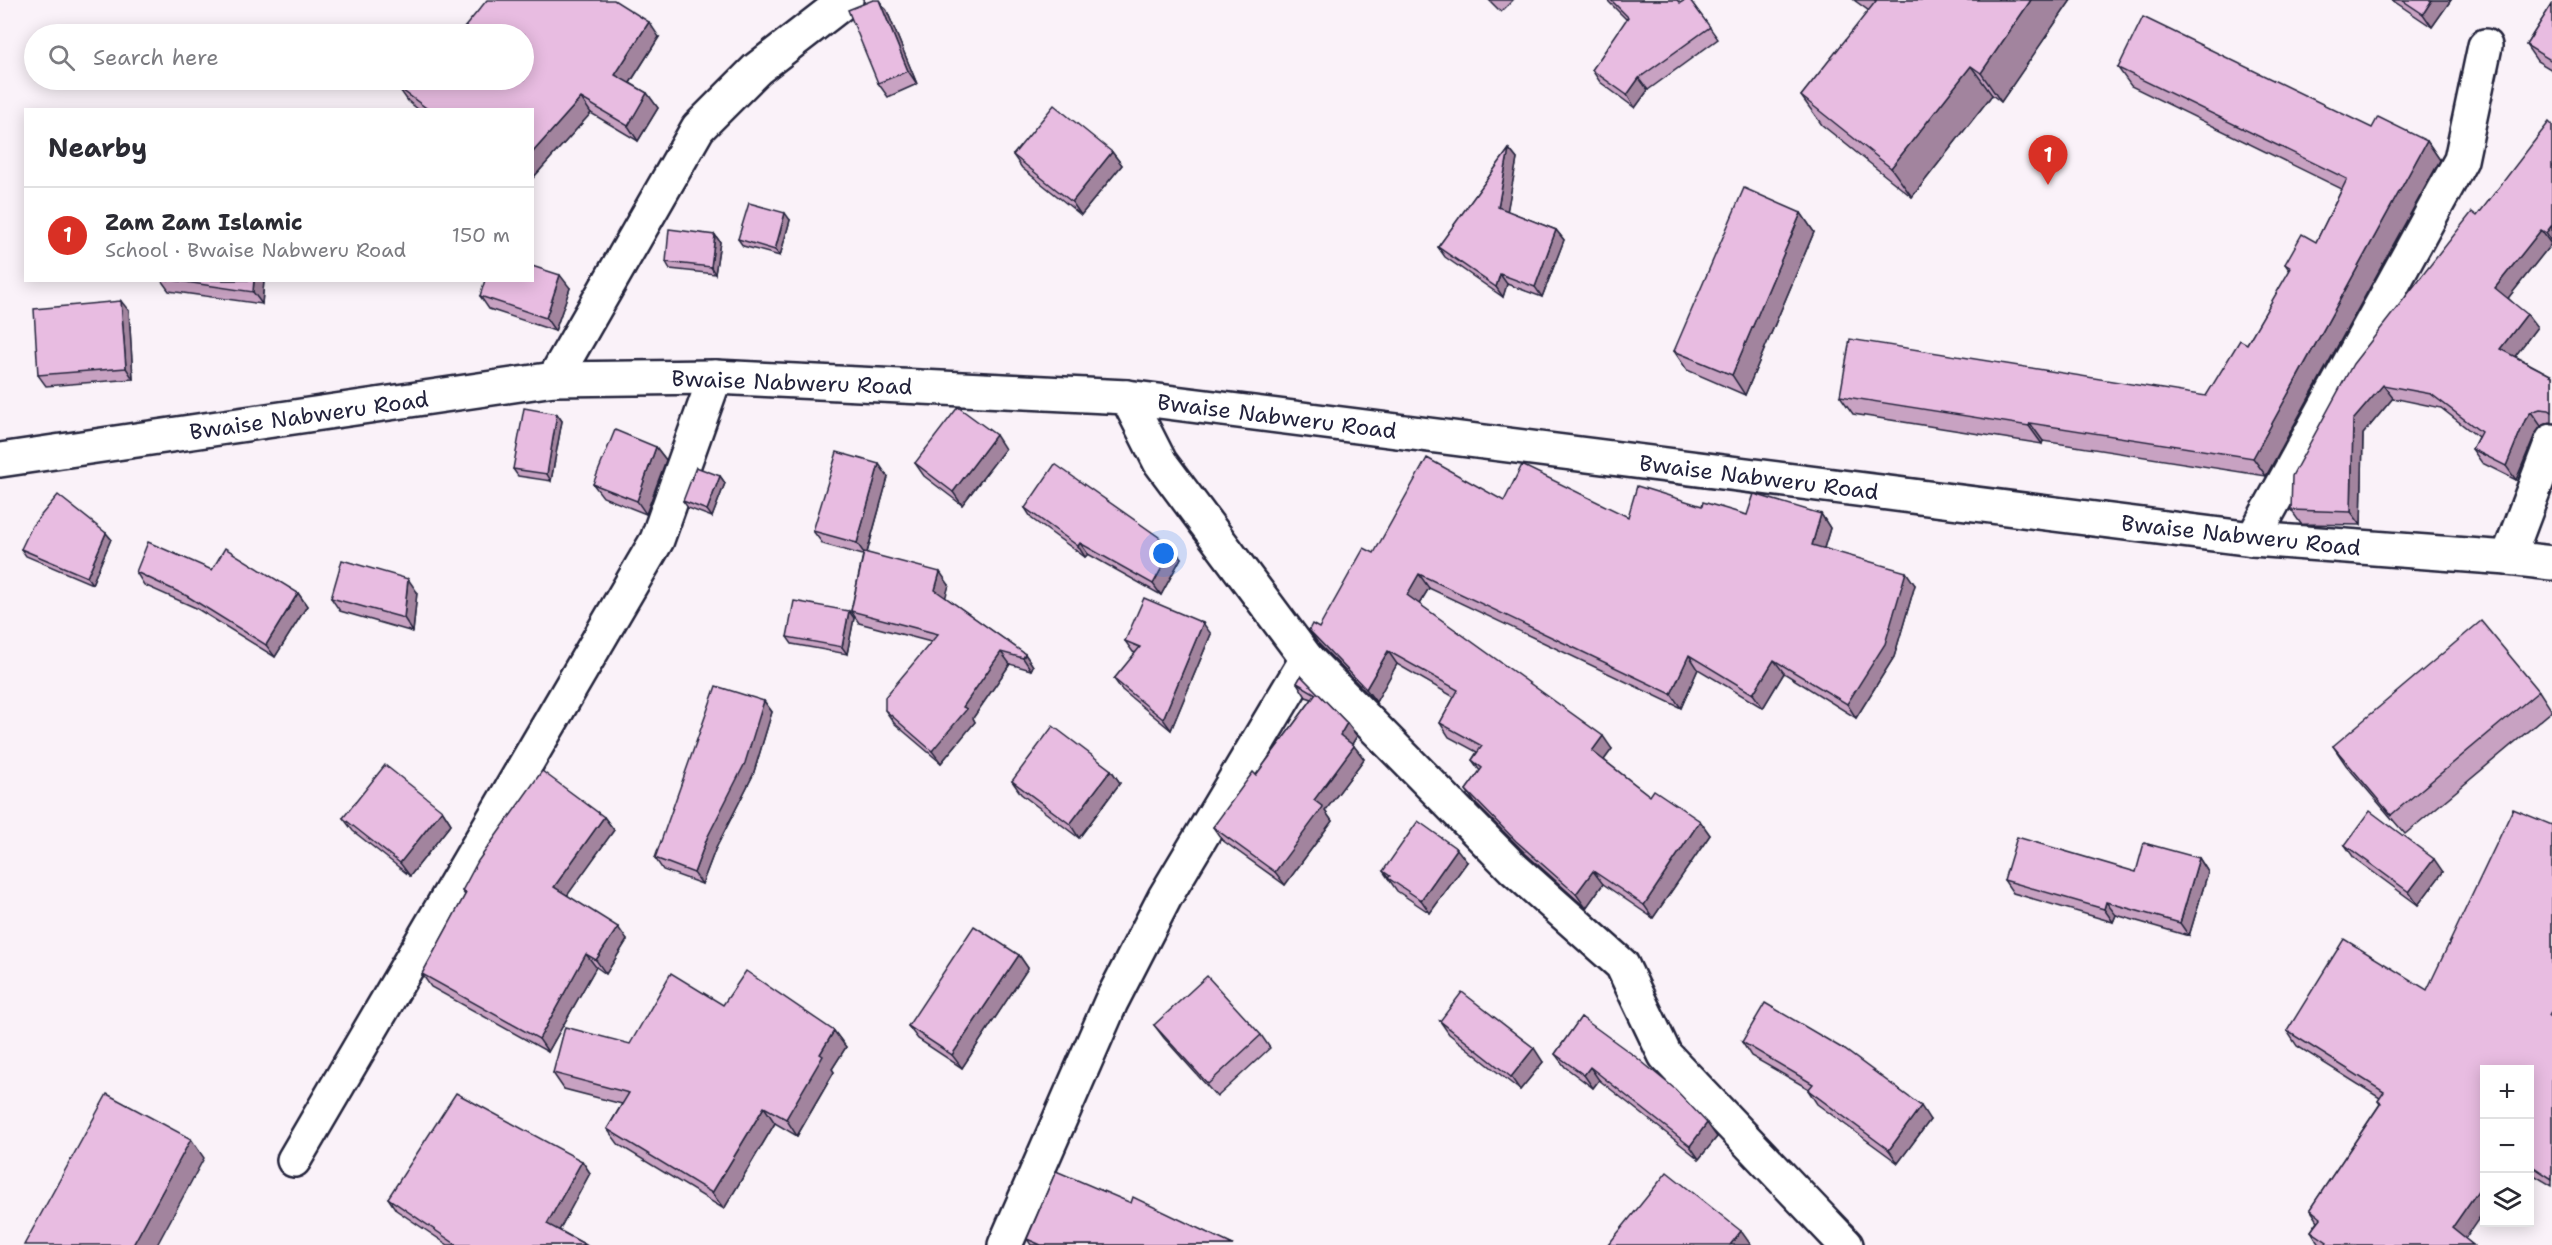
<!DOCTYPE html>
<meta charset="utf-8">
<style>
:root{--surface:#fff;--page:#f2f2f3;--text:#2b2b33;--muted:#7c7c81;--line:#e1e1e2;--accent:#d93025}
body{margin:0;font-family:"Shantell Sans",sans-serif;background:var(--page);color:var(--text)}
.controls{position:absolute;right:18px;bottom:18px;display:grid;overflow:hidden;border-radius:0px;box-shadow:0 3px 15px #0003}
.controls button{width:54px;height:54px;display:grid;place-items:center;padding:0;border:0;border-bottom:2px solid var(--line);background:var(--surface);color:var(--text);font:30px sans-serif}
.you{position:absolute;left:1164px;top:554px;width:21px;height:21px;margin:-15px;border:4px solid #fff;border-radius:50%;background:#1a73e8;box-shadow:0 0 0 9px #1a73e833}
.badge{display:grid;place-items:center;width:39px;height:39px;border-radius:50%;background:var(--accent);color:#fff;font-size:20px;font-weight:700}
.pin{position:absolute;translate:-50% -50px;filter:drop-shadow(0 2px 3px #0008)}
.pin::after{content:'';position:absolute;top:32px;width:21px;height:18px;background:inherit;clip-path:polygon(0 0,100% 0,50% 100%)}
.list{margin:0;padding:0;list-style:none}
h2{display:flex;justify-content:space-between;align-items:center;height:78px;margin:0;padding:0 24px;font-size:26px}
h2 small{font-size:20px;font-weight:400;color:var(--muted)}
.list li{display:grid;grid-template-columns:39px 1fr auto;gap:18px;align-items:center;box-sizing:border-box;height:96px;padding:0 24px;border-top:2px solid var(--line)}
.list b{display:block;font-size:22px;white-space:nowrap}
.list p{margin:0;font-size:20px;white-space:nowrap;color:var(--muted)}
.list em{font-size:20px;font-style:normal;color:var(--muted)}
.icon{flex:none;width:33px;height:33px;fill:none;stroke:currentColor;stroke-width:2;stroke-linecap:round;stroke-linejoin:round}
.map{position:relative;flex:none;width:2552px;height:1245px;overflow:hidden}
.search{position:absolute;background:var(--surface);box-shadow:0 3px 15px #0003;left:24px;top:24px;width:510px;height:66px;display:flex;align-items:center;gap:15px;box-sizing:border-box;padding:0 21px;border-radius:33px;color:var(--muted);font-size:22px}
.panel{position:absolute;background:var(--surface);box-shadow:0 3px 15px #0003;left:24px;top:108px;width:510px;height:174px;border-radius:0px}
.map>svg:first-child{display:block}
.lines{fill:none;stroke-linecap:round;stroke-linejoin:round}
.street-casing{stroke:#22223b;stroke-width:38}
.secondary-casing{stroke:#22223b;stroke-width:38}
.street{stroke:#fff;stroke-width:33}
.secondary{stroke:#fff;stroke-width:33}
.wall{fill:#c8a2c2;stroke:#22223b;stroke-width:1.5}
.shaded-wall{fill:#a2849e;stroke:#22223b;stroke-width:1.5}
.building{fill:#e8bce1;stroke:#22223b;stroke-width:1.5}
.labels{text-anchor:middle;stroke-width:4.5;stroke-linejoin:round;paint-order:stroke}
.street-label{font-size:22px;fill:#22223b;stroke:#fff}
</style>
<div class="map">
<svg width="2552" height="1245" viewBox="0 0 2552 1245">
<rect width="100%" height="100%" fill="#faf2f9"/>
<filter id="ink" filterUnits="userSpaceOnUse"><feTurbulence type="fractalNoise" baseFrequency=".0167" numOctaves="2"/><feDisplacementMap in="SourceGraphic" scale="12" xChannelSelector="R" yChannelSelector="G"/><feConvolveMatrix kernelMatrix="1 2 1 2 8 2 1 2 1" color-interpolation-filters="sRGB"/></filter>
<g filter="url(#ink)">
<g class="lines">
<defs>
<g id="street">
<polyline points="554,379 698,128 757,69 846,0"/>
<polyline points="1127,397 1160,462 1307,659 1513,868 1622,965 1665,1055 1846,1245"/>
<polyline points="2253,539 2461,160 2485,46"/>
<polyline points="2508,558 2552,441"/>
<polyline points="294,1160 657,540 715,377"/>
<polyline points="1005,1245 1111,1002 1165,897 1307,659"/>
</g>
<polyline id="secondary" points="0,460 554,379 715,377 1127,397 2253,539 2508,558 2552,563"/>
</defs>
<use href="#street" class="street-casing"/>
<use href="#secondary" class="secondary-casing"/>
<use href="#street" class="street"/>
<use href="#secondary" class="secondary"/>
</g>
<g class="wall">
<polygon points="1489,0 1513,0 1501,12"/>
<polygon points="1607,0 1677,0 1680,3 1690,0 1718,39 1648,90 1635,108 1600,82 1592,70 1627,20"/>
<polygon points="1854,0 2071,0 2001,102 1992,95 1912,197 1822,125 1801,96 1869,11"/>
<polygon points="2392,0 2451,0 2432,27"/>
<polygon points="2552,4 2552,70 2537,61 2526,45"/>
<polygon points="887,11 917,84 888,97 878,83"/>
<polygon points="659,37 630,83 647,93 658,108 638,141 591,113 532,179 532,110 419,110 408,101 398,87"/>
<polygon points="2118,68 2427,141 2440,160 2266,476 2043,441 2042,444 1853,414 1840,396 2206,396 2247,344 2290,271 2285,264 2316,242 2342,189 2131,86"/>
<polygon points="2552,125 2552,245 2551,244 2508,298 2537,327 2515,356 2552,376 2552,423 2550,422 2541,426 2535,434 2516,480 2482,463 2472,449 2478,437 2441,408 2393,398 2363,434 2361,525 2301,524 2291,510 2477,216"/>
<polygon points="1509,149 1517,159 1507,211 1556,230 1564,240 1542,297 1507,284 1503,297 1445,257 1438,247"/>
<polygon points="1112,152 1122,165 1081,215 1022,168 1013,155"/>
<polygon points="1801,213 1814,232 1745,395 1687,370 1674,351"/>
<polygon points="790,220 780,256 743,246 738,239"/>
<polygon points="715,235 720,242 715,274 670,269 666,262"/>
<polygon points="161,280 264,280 262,304 169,291"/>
<polygon points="570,288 555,331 489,309 480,296"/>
<polygon points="129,311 133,379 46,386 38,375"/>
<polygon points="557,414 562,421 551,481 518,476 513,469"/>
<polygon points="656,447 666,460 646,514 603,497 593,484"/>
<polygon points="1005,449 962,505 924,476 915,463"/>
<polygon points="720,476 725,483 712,517 688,508 683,501"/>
<polygon points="888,477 867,553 949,585 945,597 1025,654 1033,666 1031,670 1010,664 973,718 975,722 941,763 894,723 885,710 931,642 859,623 851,611 863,555 823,544 813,531"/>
<polygon points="1504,501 1628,517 1702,506 1747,515 1821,514 1830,528 1824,548 1915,585 1894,657 1856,718 1784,673 1763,708 1698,669 1681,708 1429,588 1419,604 1612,749 1604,760 1650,796 1700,821 1710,835 1653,918 1603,884 1586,908 1526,854 1475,803 1466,790 1480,771 1472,760 1477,752 1449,737 1440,723 1454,697 1397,664 1376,702 1318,643 1309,630 1319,628 1374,553"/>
<polygon points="1025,508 1173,547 1181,558 1161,595 1088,554 1085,557 1032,519"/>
<polygon points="106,533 111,539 92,584 26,556 21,549"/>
<polygon points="136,572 298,593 307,606 275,657 196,608 144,585"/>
<polygon points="417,592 413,632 340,611 331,598"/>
<polygon points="854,618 847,654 792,644 787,637"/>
<polygon points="1211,634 1171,730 1122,690 1114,679 1136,653 1133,652 1125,641"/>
<polygon points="1301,676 1347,723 1357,736 1352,744 1364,759 1325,811 1332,821 1285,885 1222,840 1213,827 1256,775 1312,699 1306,697 1297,683"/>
<polygon points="2539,691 2552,711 2405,834 2346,765 2333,746"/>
<polygon points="764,701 772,712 753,775 715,850 702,884 663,870 655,858"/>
<polygon points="1111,770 1120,783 1079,838 1021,794 1012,781"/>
<polygon points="442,810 451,824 410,876 353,831 343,818"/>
<polygon points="604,817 614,830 567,895 627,940 606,974 596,967 548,1052 431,987 422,974 465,895 462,891"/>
<polygon points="2552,825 2552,1186 2529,1172 2529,1070 2465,1239 2473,1245 2320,1245 2311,1231 2318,1221 2310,1209 2380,1104 2378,1101 2380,1098 2297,1046 2287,1031 2427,990"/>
<polygon points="2345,845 2443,872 2418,905 2354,858"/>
<polygon points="2199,858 2208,872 2189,936 2116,915 2113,922 2013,893 2004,880 2136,872"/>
<polygon points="1467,862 1430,913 1397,891 1383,871"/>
<polygon points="1019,955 1028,968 962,1068 918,1039 908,1026"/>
<polygon points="723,1005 834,1031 846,1047 832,1069 834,1072 797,1136 775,1123 724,1209 619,1145 607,1129 622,1104 564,1089 553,1073 630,1044"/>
<polygon points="1581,1017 1717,1137 1699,1159 1599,1080 1593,1088 1565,1067 1555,1054"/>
<polygon points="1440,1021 1543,1062 1520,1090 1449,1034"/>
<polygon points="1154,1025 1261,1035 1270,1048 1217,1097 1164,1038"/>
<polygon points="1742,1042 1930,1120 1898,1163 1817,1104 1808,1090 1809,1089 1751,1056"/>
<polygon points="582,1161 590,1173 559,1230 586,1245 448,1245 396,1210 388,1198"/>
<polygon points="1131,1203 1233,1245 1031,1245 1027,1239"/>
</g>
<g class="shaded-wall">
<polygon points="879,0 887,11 917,84 908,71"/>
<polygon points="2031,0 2071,0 2001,102 1981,73"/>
<polygon points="2432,0 2451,0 2432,27 2423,14"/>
<polygon points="649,22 659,37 626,89 615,75"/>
<polygon points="1971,66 1992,95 1912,197 1891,168"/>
<polygon points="1639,78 1648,90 1635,108 1627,95"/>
<polygon points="647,93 658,108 638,141 628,126"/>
<polygon points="581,98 591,113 532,179 532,153"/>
<polygon points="2427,141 2440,160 2266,476 2253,458"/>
<polygon points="1509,149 1517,159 1506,218 1498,207"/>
<polygon points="1112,152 1122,165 1081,215 1072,202"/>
<polygon points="785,213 790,220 780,256 775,250"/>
<polygon points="1801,213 1814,232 1745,395 1732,375"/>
<polygon points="2552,225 2552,243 2546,233"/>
<polygon points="1556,230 1564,240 1542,297 1535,287"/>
<polygon points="2541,230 2551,244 2505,302 2495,288"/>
<polygon points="715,235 720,242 715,274 711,267"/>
<polygon points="1500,274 1507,284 1503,297 1496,287"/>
<polygon points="560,275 570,288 555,331 546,318"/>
<polygon points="254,280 264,280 262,304 253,292"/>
<polygon points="121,301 129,311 133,379 126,368"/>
<polygon points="2527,314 2537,327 2510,363 2500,349"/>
<polygon points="2383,385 2393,398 2363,434 2361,525 2351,512 2353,420"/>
<polygon points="2531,412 2541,426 2535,434 2516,480 2506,466 2525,420"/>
<polygon points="557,414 562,421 551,481 547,474"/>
<polygon points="2030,423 2043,441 2042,444 2029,426"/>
<polygon points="996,435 1005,449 962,505 953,492"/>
<polygon points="656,447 666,460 646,514 637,501"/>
<polygon points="879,464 888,477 866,556 857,543"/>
<polygon points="720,476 725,483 712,517 707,510"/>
<polygon points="1821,514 1830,528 1821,558 1812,545"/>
<polygon points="106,533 111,539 92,584 87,577"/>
<polygon points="1080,543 1088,554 1085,557 1078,546"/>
<polygon points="1173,547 1181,558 1161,595 1153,584"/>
<polygon points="940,572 949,585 944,603 935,590"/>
<polygon points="1906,572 1915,585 1894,657 1856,718 1847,704"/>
<polygon points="1419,574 1429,588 1416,609 1407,595"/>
<polygon points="408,579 417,592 413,632 404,618"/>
<polygon points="298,593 307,606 275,657 266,645"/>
<polygon points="849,611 854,618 847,654 842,647"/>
<polygon points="1203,623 1211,634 1171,730 1163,719"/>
<polygon points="1388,651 1397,664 1376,702 1366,689"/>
<polygon points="1001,652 1010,664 973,718 975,722 941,763 932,751"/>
<polygon points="1025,654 1033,666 1031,670 1023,658"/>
<polygon points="1689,655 1698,669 1681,708 1671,694"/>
<polygon points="1774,660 1784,673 1763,708 1753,694"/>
<polygon points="764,701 772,712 753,775 715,850 702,884 694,873 707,838"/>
<polygon points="1347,723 1357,736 1349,749 1340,735"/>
<polygon points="1603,736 1612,749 1601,764 1592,751"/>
<polygon points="1354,746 1364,759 1325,811 1332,821 1285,885 1275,872 1314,800"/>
<polygon points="1111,770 1120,783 1079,838 1070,824"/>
<polygon points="442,810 451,824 410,876 400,863"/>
<polygon points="604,817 614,830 564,900 554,887"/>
<polygon points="1700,821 1710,835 1653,918 1644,905"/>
<polygon points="1457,849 1467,862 1430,913 1421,900"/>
<polygon points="2199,858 2208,872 2189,936 2180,923"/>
<polygon points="2434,859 2443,872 2418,905 2409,892"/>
<polygon points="1593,871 1603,884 1586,908 1576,894"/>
<polygon points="2106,902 2116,915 2113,922 2104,909"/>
<polygon points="618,927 627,940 606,974 596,960"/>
<polygon points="586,954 596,967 548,1052 539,1039"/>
<polygon points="1019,955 1028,968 962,1068 952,1055"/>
<polygon points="834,1031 846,1047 832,1069 834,1072 797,1136 786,1119 820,1054"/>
<polygon points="1534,1048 1543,1062 1520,1090 1511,1077"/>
<polygon points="1590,1067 1599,1080 1593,1088 1584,1075"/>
<polygon points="1921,1106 1930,1120 1898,1163 1889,1150"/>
<polygon points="764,1107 775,1123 724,1209 712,1193"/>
<polygon points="1707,1123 1717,1137 1699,1159 1690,1146"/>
<polygon points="191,1139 204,1158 157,1245 133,1245"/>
<polygon points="582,1161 590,1173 556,1236 547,1224"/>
<polygon points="2484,1182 2484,1211 2462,1243 2452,1228"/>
<polygon points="1741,1231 1751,1245 1730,1245"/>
</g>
<g class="building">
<polygon points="487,0 614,0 649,22 615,75 647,93 628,126 581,98 532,153 532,110 429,110 398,87 403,80 524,80 524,34 459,34"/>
<polygon points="873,0 879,0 908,71 878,83 848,10"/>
<polygon points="1611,0 1677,0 1680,3 1685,0 1690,0 1710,27 1639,78 1627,95 1592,70 1628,17"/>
<polygon points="1874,0 2031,0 1981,73 1971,66 1891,168 1801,96 1876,1"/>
<polygon points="2402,0 2432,0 2423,14"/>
<polygon points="2552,4 2552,61 2526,45"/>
<polygon points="2143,17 2372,128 2378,117 2427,141 2253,458 2030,423 2029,426 1840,396 1850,339 2206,396 2240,340 2247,344 2291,268 2285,264 2302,234 2316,242 2347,179 2118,68"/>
<polygon points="1054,105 1112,152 1072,202 1013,155"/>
<polygon points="2549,122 2552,125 2552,225 2546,233 2541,230 2495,288 2527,314 2500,349 2552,376 2552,412 2549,410 2540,409 2531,412 2525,420 2506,466 2472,449 2481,432 2431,394 2383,385 2353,420 2351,512 2291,510 2292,476 2353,364 2472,212 2477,216"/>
<polygon points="1509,149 1498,207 1556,230 1535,287 1500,274 1496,287 1438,247"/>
<polygon points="1744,188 1801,213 1732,375 1674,351"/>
<polygon points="749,203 785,213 775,250 738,239"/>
<polygon points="669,229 715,235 711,267 666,262"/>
<polygon points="532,266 560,275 546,318 480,296 485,280 532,280"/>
<polygon points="172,280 254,280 253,292"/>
<polygon points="121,301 126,368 38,375 34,309"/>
<polygon points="958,407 996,435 953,492 915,463"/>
<polygon points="524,408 557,414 547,474 513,469"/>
<polygon points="615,430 656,447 637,501 593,484"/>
<polygon points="837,452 879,464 857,543 813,531"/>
<polygon points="1427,458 1504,501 1522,465 1628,517 1637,486 1702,506 1703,502 1747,515 1754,494 1821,514 1812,545 1906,572 1885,644 1847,704 1774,660 1753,694 1689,655 1671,694 1419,574 1407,595 1603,736 1592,751 1650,796 1654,790 1700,821 1644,905 1593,871 1576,894 1516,841 1466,790 1482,768 1472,760 1482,746 1440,723 1458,690 1388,651 1366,689 1309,630 1312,624 1319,628 1364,548 1374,553"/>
<polygon points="1055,464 1173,547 1153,584 1080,543 1078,546 1025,508"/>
<polygon points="696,467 720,476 707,510 683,501"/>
<polygon points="58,495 106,533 87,577 21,549 32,526"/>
<polygon points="148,542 212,570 225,548 298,593 266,645 187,596 136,572"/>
<polygon points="864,552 940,572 935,590 1025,654 1023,658 1001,652 963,707 967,709 932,751 885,710 885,697 938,634 851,611"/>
<polygon points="342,560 408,579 404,618 331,598"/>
<polygon points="1144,598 1203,623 1163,719 1114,679 1140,647 1125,641"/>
<polygon points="794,601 849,611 842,647 787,637"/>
<polygon points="2481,621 2539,691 2391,815 2333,746"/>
<polygon points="1301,676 1347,723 1340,735 1354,746 1314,800 1323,807 1275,872 1213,827 1253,772 1256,775 1316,694 1297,683"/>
<polygon points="716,686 764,701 745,763 707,838 694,873 655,858"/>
<polygon points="1053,726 1111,770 1070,824 1012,781"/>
<polygon points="385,765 442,810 400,863 343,818"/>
<polygon points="542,771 604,817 554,887 618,927 596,960 586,954 539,1039 422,974 466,893 462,891 478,861"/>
<polygon points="2513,809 2552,825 2552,1010 2549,1016 2552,1017 2552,1179 2529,1164 2529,1070 2484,1070 2484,1182 2452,1228 2473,1245 2325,1245 2327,1242 2311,1231 2321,1218 2310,1209 2381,1103 2378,1101 2384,1092 2287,1031 2344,939 2427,990"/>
<polygon points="2370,811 2434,859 2409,892 2345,845"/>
<polygon points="1418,821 1457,849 1421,900 1388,878 1390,876 1383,871"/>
<polygon points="2017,837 2136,872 2144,843 2199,858 2180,923 2106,902 2104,909 2004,880"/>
<polygon points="974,926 1019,955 952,1055 908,1026"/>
<polygon points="746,971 834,1031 820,1054 823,1056 786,1119 764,1107 712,1193 607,1129 629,1093 553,1073 565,1027 630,1044 671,973 723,1005"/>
<polygon points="1207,976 1261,1035 1208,1084 1154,1025"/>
<polygon points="1462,992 1534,1048 1511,1077 1440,1021"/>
<polygon points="1765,1003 1845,1050 1921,1106 1889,1150 1808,1090 1813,1084 1742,1042"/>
<polygon points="1581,1017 1636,1057 1675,1089 1707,1123 1690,1146 1590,1067 1584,1075 1555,1054"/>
<polygon points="456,1093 582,1161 547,1224 586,1245 457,1245 388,1198"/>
<polygon points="107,1094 191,1139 133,1245 24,1245"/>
<polygon points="1056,1171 1131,1203 1133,1197 1233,1245 1041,1245 1027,1239"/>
<polygon points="1667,1172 1741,1231 1730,1245 1608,1245"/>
</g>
</g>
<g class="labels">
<g class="street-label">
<text transform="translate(792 382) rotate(2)" y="8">Bwaise Nabweru Road</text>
<text transform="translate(309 415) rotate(-8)" y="8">Bwaise Nabweru Road</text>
<text transform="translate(1277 416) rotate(7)" y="8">Bwaise Nabweru Road</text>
<text transform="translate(1759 477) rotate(7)" y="8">Bwaise Nabweru Road</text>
<text transform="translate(2241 535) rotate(6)" y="8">Bwaise Nabweru Road</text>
</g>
</g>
</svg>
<div class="controls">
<button>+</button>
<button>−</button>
<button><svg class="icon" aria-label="layers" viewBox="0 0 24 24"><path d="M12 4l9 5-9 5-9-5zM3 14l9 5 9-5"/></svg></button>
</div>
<div class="you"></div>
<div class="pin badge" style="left:2048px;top:185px">1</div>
<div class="search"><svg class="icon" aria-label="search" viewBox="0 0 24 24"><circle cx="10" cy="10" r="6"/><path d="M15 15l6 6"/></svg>Search here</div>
<section class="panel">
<h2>Nearby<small></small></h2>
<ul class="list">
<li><span class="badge">1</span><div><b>Zam Zam Islamic</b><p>School · Bwaise Nabweru Road</p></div><em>150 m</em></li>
</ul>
</section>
</div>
